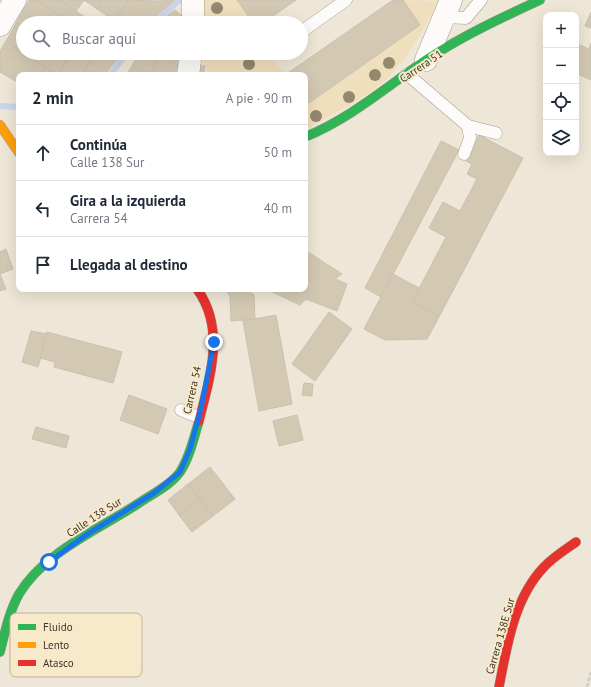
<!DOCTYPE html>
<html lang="es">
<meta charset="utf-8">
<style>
:root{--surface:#fff;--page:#f6f6f7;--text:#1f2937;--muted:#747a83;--line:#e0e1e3}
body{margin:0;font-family:"PT Sans",sans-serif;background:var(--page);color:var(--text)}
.controls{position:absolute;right:12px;top:12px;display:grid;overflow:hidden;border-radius:8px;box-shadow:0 4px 16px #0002}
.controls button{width:36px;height:36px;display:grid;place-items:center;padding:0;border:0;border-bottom:1px solid var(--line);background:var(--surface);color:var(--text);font:20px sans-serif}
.stop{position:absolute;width:12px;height:12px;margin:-9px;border:3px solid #1a73e8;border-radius:50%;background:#fff}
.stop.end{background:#1a73e8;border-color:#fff;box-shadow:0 1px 4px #0008}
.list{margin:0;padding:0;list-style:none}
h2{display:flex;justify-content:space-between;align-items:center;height:52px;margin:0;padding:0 16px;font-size:17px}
h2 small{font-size:13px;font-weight:400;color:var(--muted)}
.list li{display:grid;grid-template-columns:26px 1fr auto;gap:12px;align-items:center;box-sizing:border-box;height:56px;padding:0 16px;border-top:1px solid var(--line)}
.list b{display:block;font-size:15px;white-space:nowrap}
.list p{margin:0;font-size:13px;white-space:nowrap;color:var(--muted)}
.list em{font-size:13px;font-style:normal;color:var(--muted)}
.icon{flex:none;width:22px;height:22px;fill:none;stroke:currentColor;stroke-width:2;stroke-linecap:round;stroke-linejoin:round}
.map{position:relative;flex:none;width:591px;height:687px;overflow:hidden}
.search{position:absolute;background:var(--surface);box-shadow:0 4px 16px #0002;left:16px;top:16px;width:292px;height:44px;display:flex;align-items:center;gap:10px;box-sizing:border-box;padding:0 14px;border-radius:22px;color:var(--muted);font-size:15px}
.panel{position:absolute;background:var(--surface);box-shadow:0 4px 16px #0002;left:16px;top:72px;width:292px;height:220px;border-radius:8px}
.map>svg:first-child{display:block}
.green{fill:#f0dfbd}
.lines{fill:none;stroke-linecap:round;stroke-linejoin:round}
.stream{stroke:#cbd4ed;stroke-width:6}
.building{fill:#d3c9b3;stroke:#c8c1b4}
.lane-casing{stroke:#a6a094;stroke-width:13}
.street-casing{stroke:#a6a094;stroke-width:23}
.fast-casing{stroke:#a6a094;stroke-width:10}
.slow-casing{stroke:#a6a094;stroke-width:10}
.jam-casing{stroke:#a6a094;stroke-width:10}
.path{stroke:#cdcac5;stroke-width:2.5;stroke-dasharray:4 2;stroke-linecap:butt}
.lane{stroke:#fcfbf9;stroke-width:12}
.street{stroke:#fcfbf9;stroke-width:22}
.fast{stroke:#30b455;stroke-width:9}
.slow{stroke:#ff9f0a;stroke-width:9}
.jam{stroke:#e5322d;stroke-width:9}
.tree{fill:#94886f}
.route{stroke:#1a73e8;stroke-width:5}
.labels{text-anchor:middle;stroke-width:4;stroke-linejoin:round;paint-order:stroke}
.street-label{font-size:11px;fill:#3c362a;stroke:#f8e9cb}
.key{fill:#f8e9cb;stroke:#c0b39b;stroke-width:1}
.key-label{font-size:11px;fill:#3c362a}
</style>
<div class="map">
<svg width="591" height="687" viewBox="0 0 591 687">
<rect width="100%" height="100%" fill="#eee6d6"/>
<g class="green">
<polygon points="196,0 237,0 253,23 196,23"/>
<path d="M403,0L438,1C425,29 401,70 376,88C354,104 328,116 305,130V98L309,103L420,25Z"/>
<polygon points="200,53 269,53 285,75 209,75"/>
</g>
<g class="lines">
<g class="stream">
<polyline points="152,23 180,0"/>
<polyline points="110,75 127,53"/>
<polyline points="0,106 19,107"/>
</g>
</g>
<g class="building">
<polygon points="29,0 36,0 71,23 39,23 22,12"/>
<polygon points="36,0 59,0 94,23 71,23"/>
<polygon points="59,0 84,0 76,11"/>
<polygon points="84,0 102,0 97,9"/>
<polygon points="102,0 128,0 115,21 97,9"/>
<polygon points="128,0 157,1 175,0 154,17 142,23 119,23 115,21"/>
<polygon points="237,0 296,0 263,23 253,23"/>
<polygon points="393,0 403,0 420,25 309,103 305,98 305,75 289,75 288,73"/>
<polygon points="175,10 186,19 185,23 179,23 168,15"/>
<polygon points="22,12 39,23 23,23 23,33 14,27"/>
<polygon points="591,12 591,28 585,26"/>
<polygon points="168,15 179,23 162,23"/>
<polygon points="14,27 23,33 23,53 6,41"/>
<polygon points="6,41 45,67 40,75 19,75 19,83 0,72 0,51"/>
<polygon points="591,43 591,80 576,73 577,44 589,49"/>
<polygon points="24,53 54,53 66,61 57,75"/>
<polygon points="54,53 71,53 66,61"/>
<polygon points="71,53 95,53 82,75 58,75"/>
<polygon points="95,53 116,53 120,56 104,75 82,75"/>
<polygon points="139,53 161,53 150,75 147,75 132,66"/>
<polygon points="161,53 179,66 180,75 150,75"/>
<polygon points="162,53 183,53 179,66"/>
<polygon points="196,65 205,66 203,75 195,75"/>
<polygon points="132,66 147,75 126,75"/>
<polygon points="45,67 57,75 40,75"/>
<polygon points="479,135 523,158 439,317 412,302 446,237 429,228 443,202 460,211 477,179 467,174 472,164 466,161"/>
<polygon points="441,141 459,150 381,297 365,288"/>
<polygon points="6,249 13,269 0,274 6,289 0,291 0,252"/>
<polygon points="305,250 342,274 335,279 347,284 337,311 306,299 300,305 266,289 305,289"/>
<polygon points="393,274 419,288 412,302 439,317 427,339 385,340 364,329"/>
<polygon points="226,289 247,289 254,295 255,319 231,321 230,297"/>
<polygon points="329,312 352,329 315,381 292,364"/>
<polygon points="276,315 292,404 259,411 243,321"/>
<polygon points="31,331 47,334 38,367 22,362"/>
<polygon points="47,332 122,352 113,383 54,367 55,362 40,358"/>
<polygon points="304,383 313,384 312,396 302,395"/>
<polygon points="129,395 167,409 158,434 120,420"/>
<polygon points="297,415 303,440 279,446 273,421"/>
<polygon points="36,427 69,436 66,448 32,439"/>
<polygon points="210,467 235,499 213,516 188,484"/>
<polygon points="188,484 200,499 179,515 168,500"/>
<polygon points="200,499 213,516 192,532 179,515"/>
</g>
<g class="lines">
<defs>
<g id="lane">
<polyline points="444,17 466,18 481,0"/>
<polyline points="301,32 346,0"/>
<polyline points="407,74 468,126 496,133"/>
<polyline points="464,154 470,138 468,126"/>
<polyline points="181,410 198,417"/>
</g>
<g id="street">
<polyline points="193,23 193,0"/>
<polyline points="0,25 15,0"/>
<polyline points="426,60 451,0"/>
<polyline points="188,75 191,53"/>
</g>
<g id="fast">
<path d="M305,137C351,118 386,87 426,60C462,36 501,18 540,0"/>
<path d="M0,652C5,632 9,612 19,594C44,552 100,529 139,503C152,494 171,485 180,472C190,457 194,437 199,421"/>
</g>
<polyline id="slow" points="0,125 19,153"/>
<g id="jam">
<path d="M197,289C226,329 210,377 199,421"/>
<path d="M499,687C507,646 514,598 544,567C553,557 565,550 576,542"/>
</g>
</defs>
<use href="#lane" class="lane-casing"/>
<use href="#street" class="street-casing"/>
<use href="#fast" class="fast-casing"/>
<use href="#slow" class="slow-casing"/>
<use href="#jam" class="jam-casing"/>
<polyline class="path" points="587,687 591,672"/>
<use href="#lane" class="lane"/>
<use href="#street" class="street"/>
<use href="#fast" class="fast"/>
<use href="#slow" class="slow"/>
<use href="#jam" class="jam"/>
</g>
<g class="tree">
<circle cx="217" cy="8" r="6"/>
<circle cx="389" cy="63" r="6"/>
<circle cx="249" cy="64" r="6"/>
<circle cx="375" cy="75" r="6"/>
<circle cx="349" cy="97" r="6"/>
<circle cx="316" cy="116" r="6"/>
</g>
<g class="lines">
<polyline class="route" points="49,562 86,535 154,493 180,472 190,449 201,408 214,342"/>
</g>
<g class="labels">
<g class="street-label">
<text transform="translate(421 66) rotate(-34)" y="4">Carrera 51</text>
<text transform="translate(192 390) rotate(-77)" y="4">Carrera 54</text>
<text transform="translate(94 517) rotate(-33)" y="4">Calle 138 Sur</text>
<text transform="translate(500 636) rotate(-74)" y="4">Carrera 138E Sur</text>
</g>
</g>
<rect x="10" y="613" width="132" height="64" rx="6" class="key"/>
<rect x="18" y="624" width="18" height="6" fill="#30b455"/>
<rect x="18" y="642" width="18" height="6" fill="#ff9f0a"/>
<rect x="18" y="660" width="18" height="6" fill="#e5322d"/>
<g class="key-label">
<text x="43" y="631">Fluido</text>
<text x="43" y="649">Lento</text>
<text x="43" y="667">Atasco</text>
</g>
</svg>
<div class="controls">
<button>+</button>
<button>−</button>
<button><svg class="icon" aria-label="locate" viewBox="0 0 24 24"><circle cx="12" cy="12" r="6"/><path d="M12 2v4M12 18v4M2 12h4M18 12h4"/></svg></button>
<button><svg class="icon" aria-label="layers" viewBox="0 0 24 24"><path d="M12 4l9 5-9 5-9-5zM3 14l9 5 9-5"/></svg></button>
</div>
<div class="stop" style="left:49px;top:562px"></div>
<div class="stop end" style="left:214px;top:342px"></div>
<div class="search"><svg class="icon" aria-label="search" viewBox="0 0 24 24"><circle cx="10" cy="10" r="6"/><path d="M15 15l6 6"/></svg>Buscar aquí</div>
<section class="panel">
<h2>2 min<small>A pie · 90 m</small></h2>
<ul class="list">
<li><svg class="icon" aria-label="ahead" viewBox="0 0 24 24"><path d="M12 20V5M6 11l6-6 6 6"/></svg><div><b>Continúa</b><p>Calle 138 Sur</p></div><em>50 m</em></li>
<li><svg class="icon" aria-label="left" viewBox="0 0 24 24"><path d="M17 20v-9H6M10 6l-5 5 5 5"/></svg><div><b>Gira a la izquierda</b><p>Carrera 54</p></div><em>40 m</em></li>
<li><svg class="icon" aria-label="arrive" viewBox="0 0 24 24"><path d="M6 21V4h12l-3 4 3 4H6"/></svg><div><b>Llegada al destino</b></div></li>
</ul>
</section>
</div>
